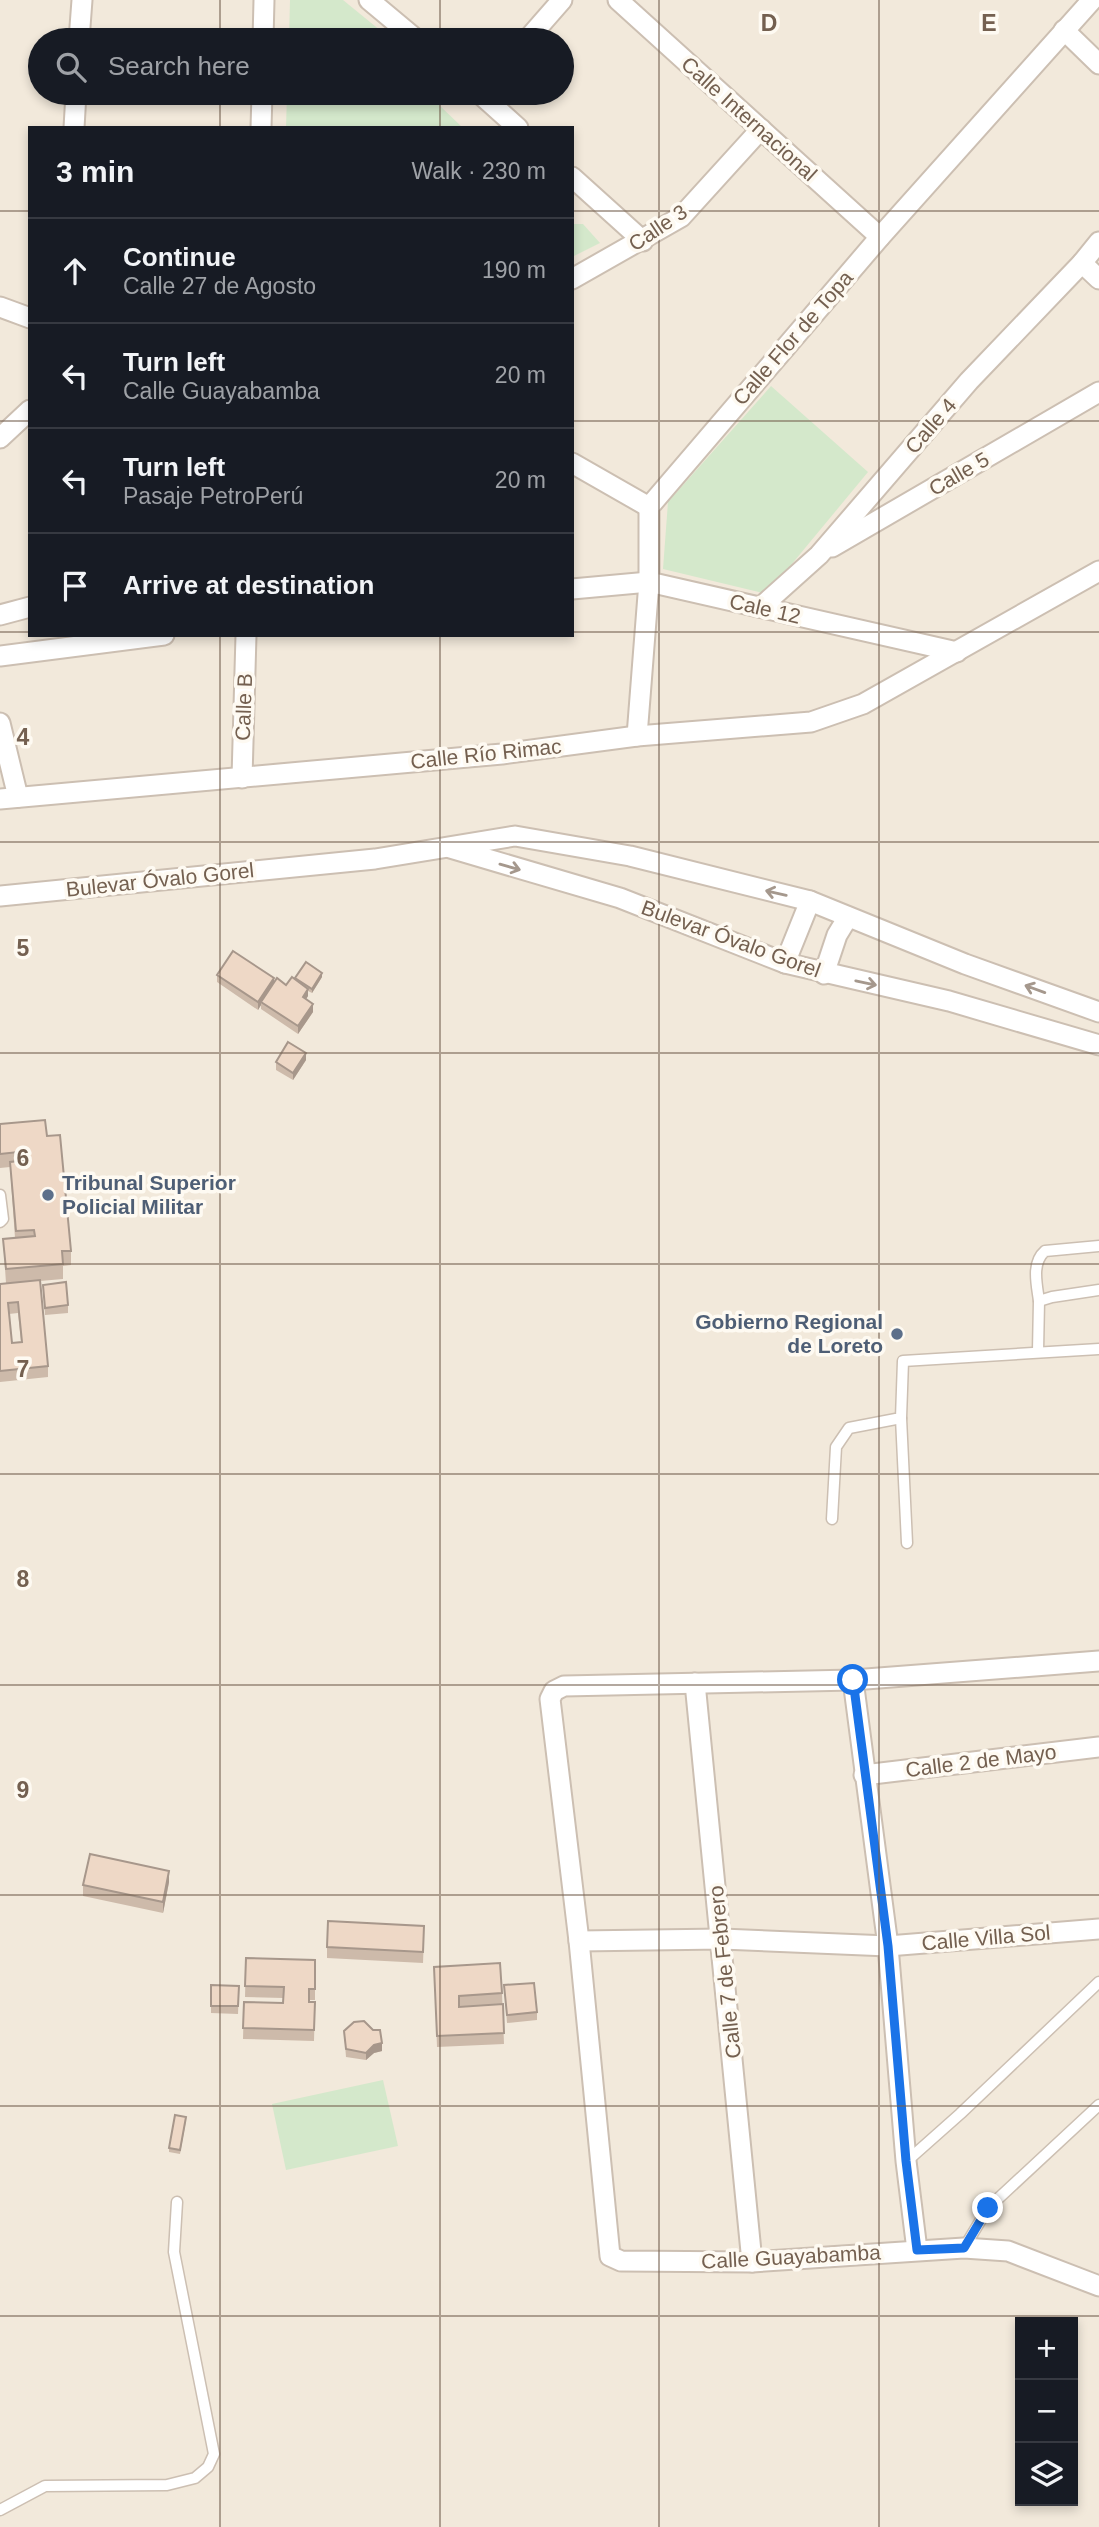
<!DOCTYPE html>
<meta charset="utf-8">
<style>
:root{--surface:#171b24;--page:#20242c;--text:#f1f3f6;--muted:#9ea1a6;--line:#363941}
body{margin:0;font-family:Helvetica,sans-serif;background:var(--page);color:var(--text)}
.controls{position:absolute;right:21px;bottom:21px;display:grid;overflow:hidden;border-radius:0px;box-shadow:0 4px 10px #0003}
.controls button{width:63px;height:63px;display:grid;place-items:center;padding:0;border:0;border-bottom:2px solid var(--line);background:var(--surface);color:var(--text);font:35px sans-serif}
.stop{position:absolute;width:21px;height:21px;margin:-16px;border:5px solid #1a73e8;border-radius:50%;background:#fff}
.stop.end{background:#1a73e8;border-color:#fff;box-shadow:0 2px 7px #0008}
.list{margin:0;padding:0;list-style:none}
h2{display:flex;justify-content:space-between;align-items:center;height:91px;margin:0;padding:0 28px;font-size:30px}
h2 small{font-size:23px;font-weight:400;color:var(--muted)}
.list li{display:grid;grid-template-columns:46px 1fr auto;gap:21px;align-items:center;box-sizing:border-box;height:105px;padding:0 28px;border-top:2px solid var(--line)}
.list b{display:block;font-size:26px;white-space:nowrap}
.list p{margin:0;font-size:23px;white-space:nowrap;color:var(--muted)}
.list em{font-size:23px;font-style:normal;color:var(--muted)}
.icon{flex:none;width:38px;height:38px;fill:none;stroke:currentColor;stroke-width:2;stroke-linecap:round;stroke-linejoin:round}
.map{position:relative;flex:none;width:1099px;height:2527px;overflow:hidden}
.search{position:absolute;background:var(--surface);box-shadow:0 4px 10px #0003;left:28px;top:28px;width:546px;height:77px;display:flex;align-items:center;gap:18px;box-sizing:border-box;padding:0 24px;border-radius:38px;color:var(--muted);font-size:26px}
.panel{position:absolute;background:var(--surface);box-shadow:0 4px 10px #0003;left:28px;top:126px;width:546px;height:511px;border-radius:0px}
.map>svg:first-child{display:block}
.residential{fill:#f2e9db;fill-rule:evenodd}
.green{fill:#d4e8cb}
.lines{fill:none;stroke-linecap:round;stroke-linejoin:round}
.service-casing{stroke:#ccbfb2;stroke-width:13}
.minor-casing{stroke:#ccbfb2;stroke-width:23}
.service{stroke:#fff;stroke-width:10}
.minor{stroke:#fff;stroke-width:19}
.wall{fill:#cdbaaa;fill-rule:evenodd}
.shaded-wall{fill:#a7978b}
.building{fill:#eed8c6;stroke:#a7978b;stroke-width:2;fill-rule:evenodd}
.oneway{stroke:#a5988d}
.route{stroke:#1a73e8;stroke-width:9}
.grid{fill:none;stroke:#746050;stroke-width:2;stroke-opacity:0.55}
.service-dot{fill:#5c6f8a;stroke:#fefaf2;stroke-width:2.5}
.labels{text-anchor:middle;stroke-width:7;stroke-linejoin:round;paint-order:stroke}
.street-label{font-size:21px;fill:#746050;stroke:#fefaf2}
.service-label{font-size:21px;font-weight:bold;fill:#4e5e75;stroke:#fefaf2;text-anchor:start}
.grid-label{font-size:23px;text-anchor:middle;font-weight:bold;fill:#746050;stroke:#fefaf2;stroke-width:7;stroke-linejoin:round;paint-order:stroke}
</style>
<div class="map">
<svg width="1099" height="2527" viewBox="0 0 1099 2527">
<rect width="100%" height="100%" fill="#fbf6ec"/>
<path class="residential" d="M0,0H1099V2527H0ZM40,40H562V93H40ZM30,128H572V635H30ZM1020,2322H1073V2501H1020Z"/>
<g class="green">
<polygon points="290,0 343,0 392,40 289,40"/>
<polygon points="287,93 439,93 439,105 463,128 286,128"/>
<polygon points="572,224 583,224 600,243 572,257"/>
<polygon points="771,386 868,472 767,594 663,569 668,502"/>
<polygon points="383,2080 398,2146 286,2170 272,2104"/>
</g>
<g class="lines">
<defs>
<g id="service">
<polyline points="0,1195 3,1219 0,1222"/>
<path d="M1039,1301C1037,1285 1031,1263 1045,1251L1099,1246"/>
<polyline points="1038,1351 1039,1301 1052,1297 1099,1290"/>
<polyline points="901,1418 907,1543"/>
<polyline points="832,1519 836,1447 849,1428 901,1418 903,1361 1099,1349"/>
<polyline points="907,2161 960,2114 1099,1982"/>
<polyline points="964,2248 988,2208 1099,2105"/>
<polyline points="0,2510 45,2486 167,2485 195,2478 208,2467 214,2454 174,2252 177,2202"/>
</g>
<g id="minor">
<polyline points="369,0 417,40"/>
<polyline points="618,0 880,237"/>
<polyline points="1064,30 1099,64"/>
<polyline points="79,40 82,0"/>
<polyline points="263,40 264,0"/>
<polyline points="527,40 562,0"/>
<polyline points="479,93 518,128"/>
<polyline points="74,128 76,93"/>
<polyline points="261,128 262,93"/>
<polyline points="572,177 643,241"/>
<polyline points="1082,263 1099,279"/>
<polyline points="572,279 681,217 761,129"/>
<polyline points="0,307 30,318"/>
<polyline points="0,438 30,410"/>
<polyline points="572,463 649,507"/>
<polyline points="832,547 1099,392"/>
<polyline points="572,589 649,582 957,652"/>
<polyline points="761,607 819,555 969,381 1082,263 1099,242"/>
<polyline points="0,615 30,607"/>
<polyline points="0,656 164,635"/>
<polyline points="0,723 18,797"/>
<polyline points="637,736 649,582 649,507 880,237 1092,0"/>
<polyline points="242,778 246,635"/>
<polyline points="0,799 502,754 637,736 811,722 863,704 1099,571"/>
<polyline points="450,848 620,898 785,963 949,1001 1099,1045"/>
<polyline points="0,896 375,859 515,836 630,856 810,901 965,964 1099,1012"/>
<polyline points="785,963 810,901"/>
<polyline points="824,974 837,935 848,917"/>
<polyline points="1099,1661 853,1680 564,1686 554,1691 550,1699 579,1941 610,2256 621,2261 752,2262 964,2248 1008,2251 1099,2286"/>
<polyline points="853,1680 888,1946 906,2161 917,2250"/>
<polyline points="695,1683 752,2262"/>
<polyline points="864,1775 1099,1747"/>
<polyline points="579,1941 722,1939 888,1946 1099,1929"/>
</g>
</defs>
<use href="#service" class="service-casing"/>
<use href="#minor" class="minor-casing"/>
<use href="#service" class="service"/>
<use href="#minor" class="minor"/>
</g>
<g class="wall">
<polygon points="217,975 274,982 286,985 295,980 295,978 322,977 312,993 308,991 308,996 306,999 313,1012 298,1034 261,1009 261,1005 258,1010 217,982"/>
<polygon points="306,1060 293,1080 276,1070 276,1062"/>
<path d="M0,1124L47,1136L71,1251V1265L63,1266V1279L40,1281L48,1366V1377L0,1382V1284L6,1283L3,1239L15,1238L10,1167L0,1168ZM18,1313L21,1342L12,1343L9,1314Z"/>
<polygon points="43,1285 68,1305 68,1313 45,1315"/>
<polygon points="169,1882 163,1913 83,1896 83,1885"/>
<polygon points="424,1937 423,1963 327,1958 327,1947"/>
<polygon points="246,1958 315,1960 315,2000 309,2000 309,2002 315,2002 314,2041 243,2039 244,2002 283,2003 283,1998 245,1997"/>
<polygon points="434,1967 502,1993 504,2044 437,2047"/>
<polygon points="211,1985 239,1986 238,2014 211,2013"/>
<polygon points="504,1985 537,2012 537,2020 507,2023"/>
<polygon points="344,2031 382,2051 374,2053 366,2060 346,2057"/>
<polygon points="186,2121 180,2154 169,2152 169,2148"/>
</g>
<g class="shaded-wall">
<polygon points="322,973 322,977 312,993 312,989"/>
<polygon points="274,978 274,986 261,1002 261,1005 258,1010 258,1002"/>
<polygon points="308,989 308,996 303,1004 303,997"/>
<polygon points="313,1004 313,1012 298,1034 298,1026"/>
<polygon points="306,1053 306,1060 293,1080 293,1073"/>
<polygon points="169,1871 169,1882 163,1913 163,1902"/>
<polygon points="382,2043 382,2051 374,2053 366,2060 366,2053 374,2045"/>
</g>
<g class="building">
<polygon points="233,951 274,978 258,1002 217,975"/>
<polygon points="306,962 322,973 312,989 295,978"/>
<polygon points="292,977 308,989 303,997 313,1004 298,1026 261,1002 277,978 286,985"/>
<polygon points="288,1042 306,1053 293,1073 276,1062"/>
<polygon points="45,1120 47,1136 60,1135 71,1251 62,1251 63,1264 6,1269 3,1239 35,1236 34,1230 16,1231 10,1162 28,1160 27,1151 0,1154 0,1124"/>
<path d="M40,1280L48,1366L0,1371V1284ZM18,1302L22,1342L12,1343L8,1303Z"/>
<polygon points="66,1282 68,1305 45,1308 43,1285"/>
<polygon points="90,1854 169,1871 163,1902 83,1885"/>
<polygon points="328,1921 424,1926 423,1952 327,1947"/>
<polygon points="246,1958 315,1960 315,1989 309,1989 309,2002 315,2002 314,2030 243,2028 244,2002 283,2003 284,1987 245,1986"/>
<polygon points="500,1963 502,1993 459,1996 459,2007 503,2004 504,2033 437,2036 434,1967"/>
<polygon points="534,1983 537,2012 507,2015 504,1985"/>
<polygon points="211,1985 239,1986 238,2006 211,2006"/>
<polygon points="364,2021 373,2030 380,2030 382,2043 374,2045 366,2053 346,2049 344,2031 354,2022"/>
<polygon points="175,2115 186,2117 180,2150 169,2148"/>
</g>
<defs><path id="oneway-shaft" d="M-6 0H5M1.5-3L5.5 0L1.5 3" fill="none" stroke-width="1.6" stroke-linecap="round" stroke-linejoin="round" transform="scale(1.75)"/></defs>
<g class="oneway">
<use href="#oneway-shaft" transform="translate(510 867) rotate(16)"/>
<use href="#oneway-shaft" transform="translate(776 893) rotate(-167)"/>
<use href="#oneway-shaft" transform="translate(866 983) rotate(12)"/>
<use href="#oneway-shaft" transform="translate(1035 989) rotate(-160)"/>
</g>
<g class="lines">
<polyline class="route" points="853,1680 888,1946 906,2161 917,2250 964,2248 988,2208"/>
</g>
<path class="grid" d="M220,0V40M440,0V40M659,0V2527M879,0V2527M220,93V128M440,93V128M0,211H30M572,211H1099M0,421H30M572,421H1099M0,632H30M572,632H1099M220,635V2527M440,635V2527M0,842H1099M0,1053H1099M0,1264H1099M0,1474H1099M0,1685H1099M0,1895H1099M0,2106H1099M0,2316H1099"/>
<g class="service-dot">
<circle cx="48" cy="1195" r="7"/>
<circle cx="897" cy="1334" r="7"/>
</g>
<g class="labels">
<g class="street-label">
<text transform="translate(749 119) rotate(42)" y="7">Calle Internacional</text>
<text transform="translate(658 228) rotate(-34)" y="7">Calle 3</text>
<text transform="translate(793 338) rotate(-49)" y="7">Calle Flor de Topa</text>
<text transform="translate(931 426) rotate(-49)" y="7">Calle 4</text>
<text transform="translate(959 474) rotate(-30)" y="7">Calle 5</text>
<text transform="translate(765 609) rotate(13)" y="7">Cale 12</text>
<text transform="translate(244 707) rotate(-88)" y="7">Calle B</text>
<text transform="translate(486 754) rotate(-6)" y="7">Calle Río Rimac</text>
<text transform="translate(160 880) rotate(-6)" y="7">Bulevar Óvalo Gorel</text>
<text transform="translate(731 939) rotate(20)" y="7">Bulevar Óvalo Gorel</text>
<text transform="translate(981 1761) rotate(-7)" y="7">Calle 2 de Mayo</text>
<text transform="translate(986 1938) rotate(-5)" y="7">Calle Villa Sol</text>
<text transform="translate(725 1972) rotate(-96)" y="7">Calle 7 de Febrero</text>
<text transform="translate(791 2257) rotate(-3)" y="7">Calle Guayabamba</text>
</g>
<g class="service-label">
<text x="62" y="1190">Tribunal Superior<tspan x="62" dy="24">Policial Militar</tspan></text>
<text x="883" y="1329" text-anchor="end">Gobierno Regional<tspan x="883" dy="24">de Loreto</tspan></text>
</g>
</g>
<g class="grid-label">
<text x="769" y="31">D</text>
<text x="989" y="31">E</text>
<text x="23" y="745">4</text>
<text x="23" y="956">5</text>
<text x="23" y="1166">6</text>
<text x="23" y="1377">7</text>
<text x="23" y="1587">8</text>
<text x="23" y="1798">9</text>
</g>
</svg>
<div class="controls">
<button>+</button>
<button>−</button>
<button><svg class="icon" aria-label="layers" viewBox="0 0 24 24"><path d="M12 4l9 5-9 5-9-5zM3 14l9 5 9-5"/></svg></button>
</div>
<div class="stop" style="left:853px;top:1680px"></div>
<div class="stop end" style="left:988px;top:2208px"></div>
<div class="search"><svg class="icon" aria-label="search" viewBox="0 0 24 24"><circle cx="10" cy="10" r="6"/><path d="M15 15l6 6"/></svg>Search here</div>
<section class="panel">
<h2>3 min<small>Walk · 230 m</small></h2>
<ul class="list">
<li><svg class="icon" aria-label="ahead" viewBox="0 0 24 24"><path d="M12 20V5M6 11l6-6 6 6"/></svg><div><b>Continue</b><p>Calle 27 de Agosto</p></div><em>190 m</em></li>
<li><svg class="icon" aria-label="left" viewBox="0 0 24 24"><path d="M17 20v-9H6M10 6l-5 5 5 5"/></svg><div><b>Turn left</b><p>Calle Guayabamba</p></div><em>20 m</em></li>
<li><svg class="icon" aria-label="left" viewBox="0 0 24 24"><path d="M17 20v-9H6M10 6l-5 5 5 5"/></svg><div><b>Turn left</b><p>Pasaje PetroPerú</p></div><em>20 m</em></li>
<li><svg class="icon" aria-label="arrive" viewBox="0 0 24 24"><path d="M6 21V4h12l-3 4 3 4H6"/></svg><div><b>Arrive at destination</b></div></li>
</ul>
</section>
</div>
